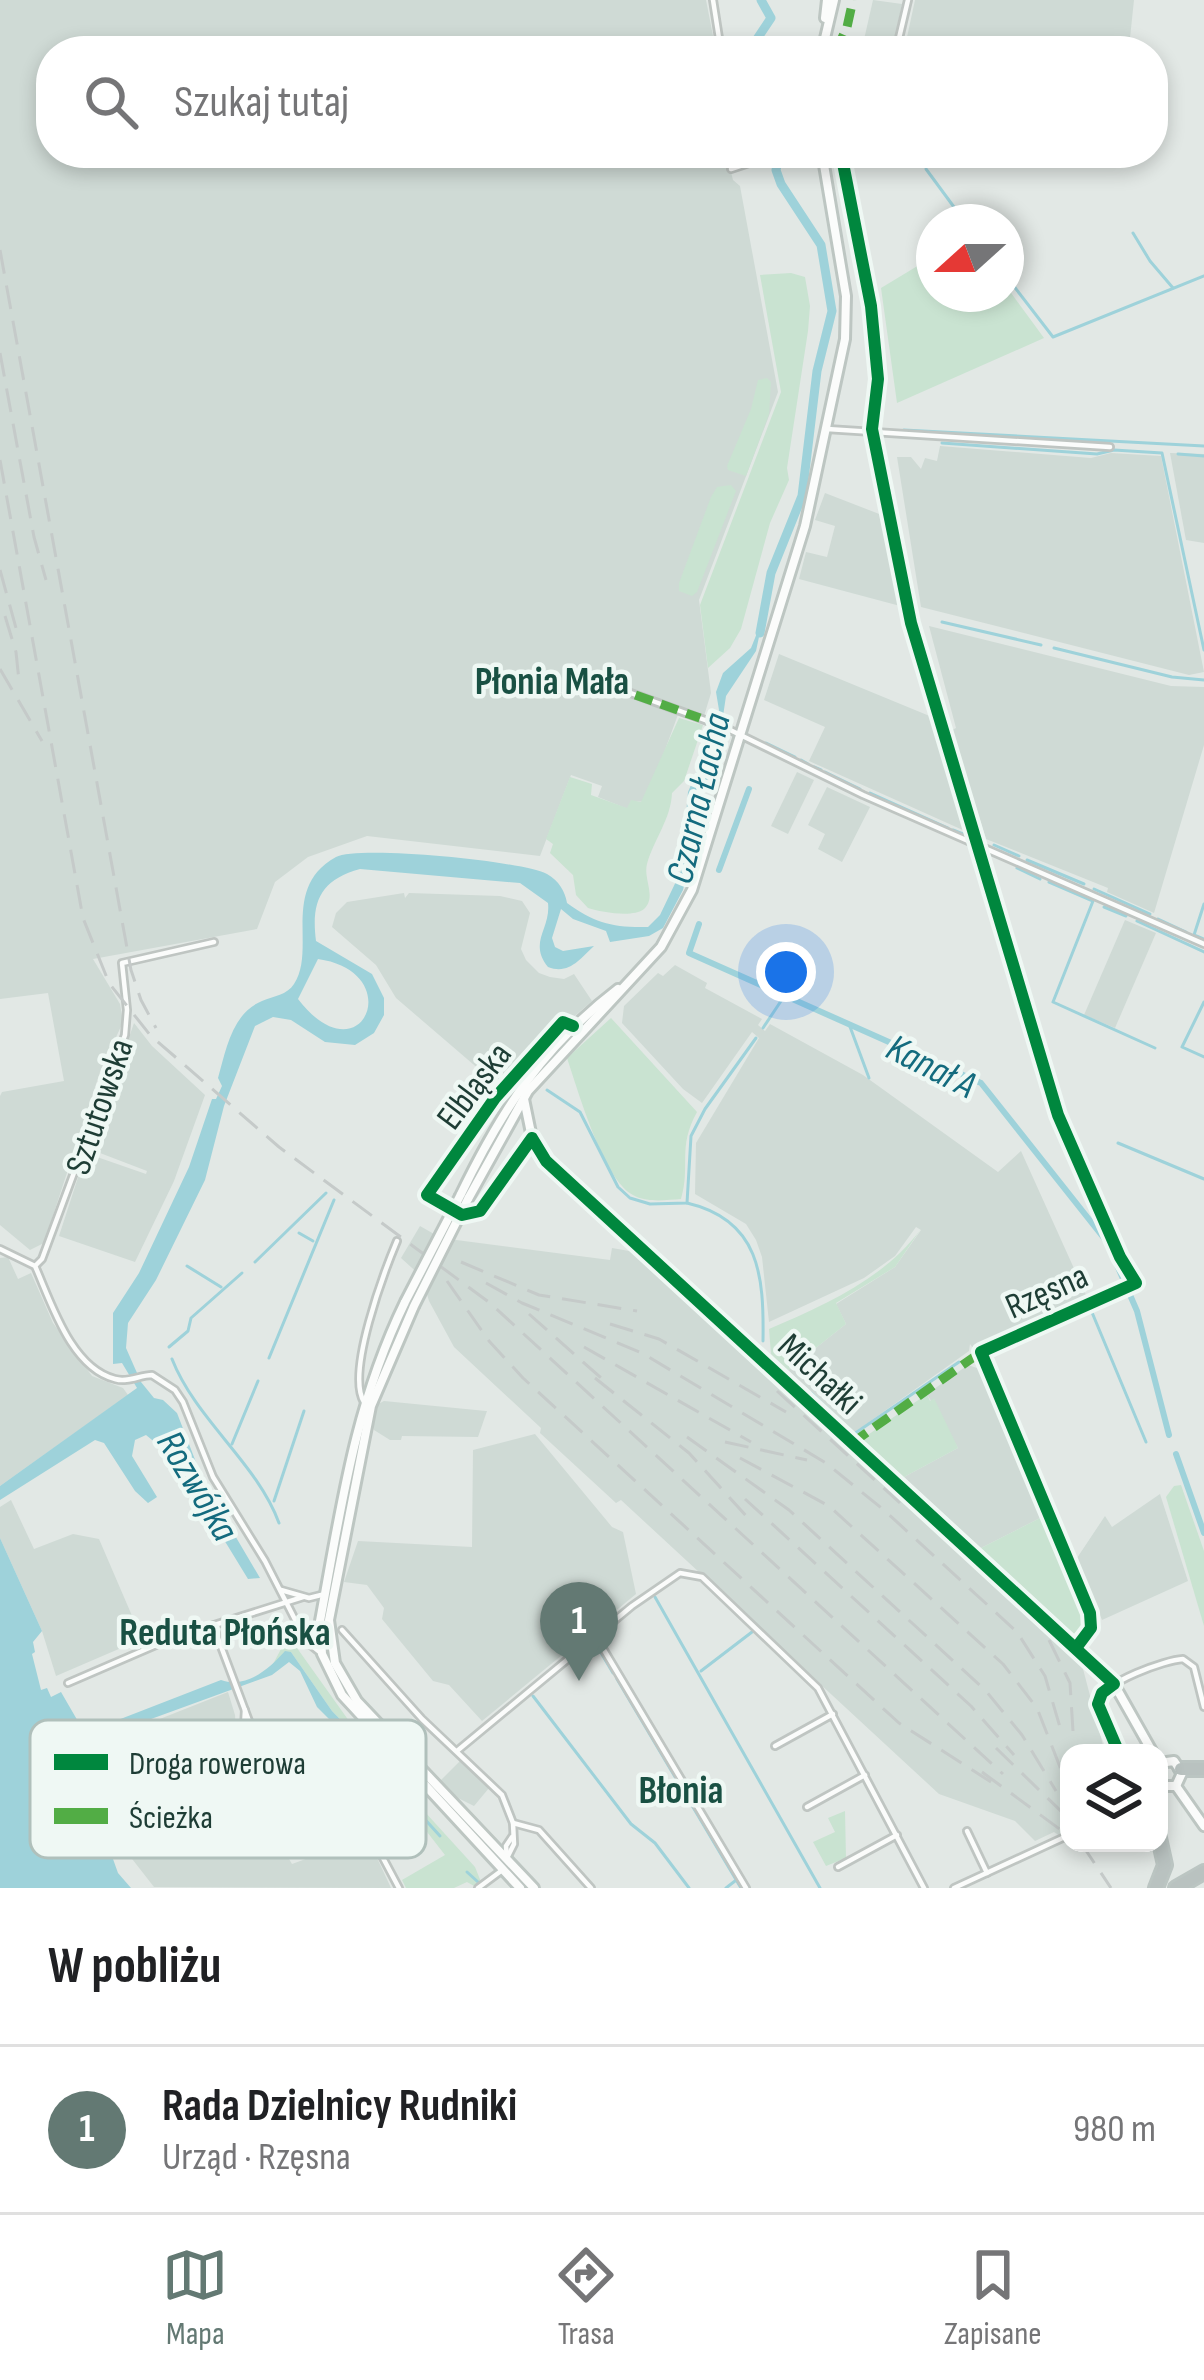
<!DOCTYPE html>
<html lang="pl">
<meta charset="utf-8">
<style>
:root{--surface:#fff;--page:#f6f6f6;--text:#202124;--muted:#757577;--line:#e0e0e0;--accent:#637973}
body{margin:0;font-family:"Sofia Sans Condensed",sans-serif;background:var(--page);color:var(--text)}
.controls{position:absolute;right:36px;bottom:36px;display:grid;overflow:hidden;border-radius:24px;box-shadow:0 6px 18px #0003}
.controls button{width:108px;height:108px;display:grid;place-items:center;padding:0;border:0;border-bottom:3px solid var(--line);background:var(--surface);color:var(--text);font:60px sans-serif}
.compass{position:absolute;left:916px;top:204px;width:108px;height:108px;border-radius:50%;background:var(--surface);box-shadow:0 6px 18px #0003;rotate:249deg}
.you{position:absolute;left:786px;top:972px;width:42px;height:42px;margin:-30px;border:9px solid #fff;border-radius:50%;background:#1a73e8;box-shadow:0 0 0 18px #1a73e833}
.badge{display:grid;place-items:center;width:78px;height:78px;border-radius:50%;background:var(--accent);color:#fff;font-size:39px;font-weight:700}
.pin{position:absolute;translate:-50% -99px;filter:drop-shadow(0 3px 6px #0008)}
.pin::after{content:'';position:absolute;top:63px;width:42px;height:36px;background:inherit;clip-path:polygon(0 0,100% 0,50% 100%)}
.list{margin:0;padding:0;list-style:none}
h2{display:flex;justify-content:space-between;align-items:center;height:156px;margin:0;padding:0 48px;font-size:51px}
h2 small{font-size:39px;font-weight:400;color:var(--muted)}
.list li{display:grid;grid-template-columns:78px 1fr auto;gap:36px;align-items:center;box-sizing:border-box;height:168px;padding:0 48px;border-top:3px solid var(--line)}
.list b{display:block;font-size:45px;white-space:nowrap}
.list p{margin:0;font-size:39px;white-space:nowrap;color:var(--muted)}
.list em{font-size:39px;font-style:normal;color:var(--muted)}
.icon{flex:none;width:66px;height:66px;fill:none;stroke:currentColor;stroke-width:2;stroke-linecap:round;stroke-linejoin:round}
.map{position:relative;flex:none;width:1204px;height:1888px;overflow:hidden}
.search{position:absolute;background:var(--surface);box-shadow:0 6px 18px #0003;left:36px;right:36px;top:36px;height:132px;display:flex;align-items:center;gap:30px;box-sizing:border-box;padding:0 42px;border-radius:48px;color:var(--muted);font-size:45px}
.sheet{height:324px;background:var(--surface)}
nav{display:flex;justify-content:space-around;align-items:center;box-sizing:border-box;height:168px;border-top:3px solid var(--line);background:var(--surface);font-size:33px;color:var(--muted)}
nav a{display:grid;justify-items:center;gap:6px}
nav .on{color:var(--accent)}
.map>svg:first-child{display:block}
.built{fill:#cfdad5}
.green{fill:#c9e3d1}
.water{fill:#9ed2da;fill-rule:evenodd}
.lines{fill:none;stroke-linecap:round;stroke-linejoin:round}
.stream{stroke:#9ed2da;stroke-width:3}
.canal{stroke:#9ed2da;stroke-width:6}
.river{stroke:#9ed2da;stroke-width:9}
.street-casing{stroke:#bfc5c2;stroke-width:10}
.secondary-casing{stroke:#bdc6c2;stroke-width:14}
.highway-casing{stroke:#bbc5c2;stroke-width:18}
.street{stroke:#fbfcfb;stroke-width:4.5}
.secondary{stroke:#fbfcfb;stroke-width:8}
.highway{stroke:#b9c2c0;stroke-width:12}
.rail{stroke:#c5cac9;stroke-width:3;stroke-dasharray:24 12;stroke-linecap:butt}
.secondary-bridge-casing{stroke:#bdc6c2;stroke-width:14;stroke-linecap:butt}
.secondary-bridge{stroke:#fbfcfb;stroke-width:8}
.quiet{stroke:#52ad45;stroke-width:9;stroke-dasharray:18 9;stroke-linecap:butt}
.cycleway-casing{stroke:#eff8f4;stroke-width:20}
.cycleway{stroke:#00873e;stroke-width:12}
.labels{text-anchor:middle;stroke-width:9;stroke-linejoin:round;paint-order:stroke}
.street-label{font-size:36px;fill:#1e3d35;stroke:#eff8f4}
.neighbourhood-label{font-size:39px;font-weight:bold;fill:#195043;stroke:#eff8f4}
.water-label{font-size:39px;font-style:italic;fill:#136b7e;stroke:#eff8f4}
.key{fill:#eff8f4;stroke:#b0c0bb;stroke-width:3}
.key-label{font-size:33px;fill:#1e3d35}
</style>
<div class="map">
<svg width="1204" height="1888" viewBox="0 0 1204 1888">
<rect width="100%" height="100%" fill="#e2e8e5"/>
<g class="built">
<polygon points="0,0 706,0 716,51 51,51 51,153 733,153 728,160 733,180 740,186 778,392 699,600 711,693 704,716 680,709 646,802 631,801 628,809 598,797 602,786 571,775 540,856 367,836 308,857 275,882 257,929 93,959 120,1004 123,1022 100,1072 44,1243 30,1250 0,1225 0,1096 2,1092 64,1081 48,993 0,999"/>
<polygon points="873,0 902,4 892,51 863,44"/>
<polygon points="915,0 1134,0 1130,38 1109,51 904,51"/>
<polygon points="940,446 1091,458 1111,453 1161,456 1204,672 1189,675 921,607 897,457 911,457 921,469 925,458 937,461"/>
<polygon points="1170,453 1204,454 1204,543 1186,540"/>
<polygon points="825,493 887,517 904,607 799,579 806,552 827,557 835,526 815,520"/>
<polygon points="929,626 1171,686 1204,687 1204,745 1154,913 1107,892 1108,888 986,839 952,730 956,728"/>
<polygon points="779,654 932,717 965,831 809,761 825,727 764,700"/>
<polygon points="797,772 814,780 788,834 771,826"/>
<polygon points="827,787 870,807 842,862 818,849 825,834 808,825"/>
<polygon points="404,893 405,898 409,893 500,896 522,901 530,913 521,949 526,960 539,973 550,977 564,979 574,974 592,1001 569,1021 564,1016 532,1047 529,1045 495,1083 396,998 376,965 332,927 336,913 347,902"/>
<polygon points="1125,920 1156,933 1115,1028 1084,1015"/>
<polygon points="675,965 707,983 705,988 762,1019 758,1025 765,1031 770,1024 863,1075 998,1172 1021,1151 1086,1295 973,1348 970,1344 969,1351 855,1432 788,1370 846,1324 836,1304 895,1267 921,1230 916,1227 895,1256 864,1278 769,1322 762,1257 756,1240 746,1224 695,1194 696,1143 759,1038 752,1032 702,1103 683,1089 622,1023 624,1006 658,973 663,976"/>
<polygon points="134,1023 152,1046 205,1095 174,1181 135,1262 59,1236 84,1159 97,1157 146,1174 147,1171 100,1153 92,1146"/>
<polygon points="420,1226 441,1238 610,1260 612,1248 635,1252 1056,1636 1056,1641 1061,1642 1082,1665 1105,1753 1069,1753 1069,1832 1060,1836 1054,1832 1035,1841 1015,1821 939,1794 621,1500 616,1503 540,1433 541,1428 454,1347 429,1301 422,1277 401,1258"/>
<polygon points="8,1257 18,1279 31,1273 53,1323 92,1376 123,1388 128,1395 0,1486 0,1258"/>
<polygon points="968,1365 980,1369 1042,1517 981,1548 904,1477 958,1448 927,1394"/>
<polygon points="384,1401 486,1411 487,1411 478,1437 402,1436 401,1440 390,1440 374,1430 372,1424 378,1404"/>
<polygon points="535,1434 612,1527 623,1532 636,1594 482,1721 449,1685 433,1681 382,1619 384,1608 367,1585 344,1582 358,1541 472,1547 473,1450"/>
<polygon points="1160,1494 1188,1581 1102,1620 1077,1558 1105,1516 1112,1527"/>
<polygon points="11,1500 34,1549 73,1534 99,1539 142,1639 56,1676 42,1631 0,1538 0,1507"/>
<polygon points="228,1692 235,1715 239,1773 292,1864 363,1838 365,1844 360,1847 366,1859 374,1856 371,1845 391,1888 154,1887 129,1855 127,1837 153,1827 147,1811 119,1821 94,1745"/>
<polygon points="460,1761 489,1788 474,1806 458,1798 441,1780"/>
</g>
<g class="green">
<polygon points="934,256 934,294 1006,294 1006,286 1044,338 897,403 881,288"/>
<polygon points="791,273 805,277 810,306 808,331 787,468 789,480 770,523 741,629 730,648 708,668 700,605 781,392 760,275"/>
<polygon points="767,378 771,382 769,414 746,476 728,470 727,466 751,409 758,380"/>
<polygon points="731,485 736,491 697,592 692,596 679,591 679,583 711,497 717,487"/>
<path d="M679,718L703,725L684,781L672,793C671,819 654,839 647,864C643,879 657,897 644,909C633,918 601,912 588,908L576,895L573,875L550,853L553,844L546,839L570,777L592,784L591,795L627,808L631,800L641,802Z"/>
<path d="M611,1018L697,1112C677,1148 691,1165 681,1199C666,1200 647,1203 633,1195C603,1179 578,1090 567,1058Z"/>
<path d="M921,1229L895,1267L836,1303L846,1324L788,1370L771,1354L769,1329C825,1305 884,1279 921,1229Z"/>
<polygon points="927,1394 930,1401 934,1398 958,1448 904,1477 862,1439"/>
<polygon points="1181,1485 1204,1551 1204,1626 1166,1497 1174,1486"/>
<polygon points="1042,1517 1083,1618 1081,1630 1074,1634 981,1548"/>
<polygon points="283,1632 292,1641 369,1749 332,1711 291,1652 272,1666 281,1649 277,1636"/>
<polygon points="404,1789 475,1867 481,1882 474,1886 467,1882 454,1888 406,1888 402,1880 445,1855 396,1792 403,1795"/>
<polygon points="845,1811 846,1858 826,1866 813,1842 835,1832 828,1818"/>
</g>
<g class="water">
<path d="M763,618L756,651L726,696L718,750L692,822L691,857L683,890L663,928L649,936L610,942L606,931L573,919L561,909L552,938L555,947L563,951L594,946C580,959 569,975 548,967C528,942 551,929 548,903L520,883L360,869C320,880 311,902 316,941L372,974L384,998V1015L374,1033L355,1045L325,1042L291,1020L273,1017L255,1026L224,1106L205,1180L156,1280L128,1323L126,1348L141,1382L154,1398L163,1400L177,1413L204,1483L260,1578L248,1579L174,1458L146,1435L135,1440L132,1456L157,1497L148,1503L135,1491L104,1443L95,1440L0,1500V1486L137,1388L122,1363L113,1364V1313L139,1273L189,1167L212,1099H216L222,1086L218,1078C226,1050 232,1013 262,1001C274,996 287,995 294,984C317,949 280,888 336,857C359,845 523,861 547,874C559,881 565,891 567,903C594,923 614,928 648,927L660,915L681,871L688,792L712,736L719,710L716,692L723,673L751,648ZM318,959C409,972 361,1081 298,999Z"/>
<path d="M0,1538L42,1631L33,1642L35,1652L32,1654L41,1690L47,1688L51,1697L61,1692L83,1730L87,1732L221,1680C247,1689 270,1668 285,1651L291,1652L332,1711L371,1751L404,1793C394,1793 384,1780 362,1779L358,1755L349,1739L317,1707L300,1671L289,1662L272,1675L88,1742L82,1747L83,1761L99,1775L119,1820L148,1811L153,1827L127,1837L129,1855L113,1859L118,1873L131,1888H0Z"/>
</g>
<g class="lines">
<g class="stream">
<polyline points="926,169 965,222"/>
<polyline points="1133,233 1150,261 1173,288"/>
<polyline points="1006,276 1053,337 1204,276"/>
<polyline points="904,430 1204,446"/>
<polyline points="942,443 1097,454 1114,450 1162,453 1204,650"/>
<polyline points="1178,454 1204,456"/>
<polyline points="942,622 1041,645"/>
<polyline points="1054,648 1172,677 1204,680"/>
<polyline points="766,743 795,757"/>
<polyline points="801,760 808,764"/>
<polyline points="814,767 821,770"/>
<polyline points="825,772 860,789"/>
<polyline points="870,793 948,828"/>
<polyline points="953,830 968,836"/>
<polyline points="994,845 1019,856"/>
<polyline points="1027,860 1084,884"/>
<polyline points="1017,868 1040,879"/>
<polyline points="1049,882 1093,901 1053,1002 1155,1048"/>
<polyline points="1094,889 1150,914"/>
<polyline points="1204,904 1194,935 1204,939"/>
<polyline points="1104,907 1126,916"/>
<polyline points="1158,919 1186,932"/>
<polyline points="1137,921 1204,952"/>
<polyline points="1204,1002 1182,1047 1204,1057"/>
<polyline points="849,1024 869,1078"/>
<polyline points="763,1028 783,998"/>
<polyline points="547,1090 580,1112 618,1187 630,1198 650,1204 687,1203 691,1136 705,1109 756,1038"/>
<polyline points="1118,1143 1204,1179"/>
<path d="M687,1203C760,1220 764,1276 763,1341"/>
<polyline points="299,1233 313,1241"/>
<polyline points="255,1262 326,1193"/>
<polyline points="187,1266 221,1287"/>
<polyline points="1091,1310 1146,1442"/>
<polyline points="1000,1338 1125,1283"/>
<polyline points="169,1347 188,1331 191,1318 242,1273"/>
<polyline points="269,1358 334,1200"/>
<path d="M172,1359C196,1420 257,1463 279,1523"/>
<polyline points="811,1393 854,1434 959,1362"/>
<polyline points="991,1394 1070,1584"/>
<polyline points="861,1442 943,1517"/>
<polyline points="232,1444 258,1381"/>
<polyline points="274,1501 304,1411"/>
<polyline points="951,1524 1050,1616"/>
<polyline points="655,1597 820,1888"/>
<polyline points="600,1651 613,1673"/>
<polyline points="701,1671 752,1632"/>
<polyline points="617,1679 741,1888"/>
<polyline points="533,1696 631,1824 655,1843 689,1888"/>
<polyline points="402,1794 440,1836"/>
<polyline points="467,1872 478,1882"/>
<polyline points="726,1888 735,1881"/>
</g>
<g class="canal">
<polyline points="719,870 749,789"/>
<polyline points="699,924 689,953 981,1083 1107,1242 1137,1311 1169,1435"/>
<polyline points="1176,1454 1204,1533"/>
</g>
<g class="river">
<polyline points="749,51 771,18 761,0"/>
<polyline points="760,633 771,573 802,496 817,371 832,311 821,245 781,184 776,170 780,153"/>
</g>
<defs>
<g id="street">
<polyline points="713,0 721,51"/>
<polyline points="896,51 908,0"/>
<polyline points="731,169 749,163 747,153"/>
<polyline points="827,429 1110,447"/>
<polyline points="617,688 724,727 863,795 1204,944"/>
<path d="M0,1249L35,1266C51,1302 71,1368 115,1379C128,1383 140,1375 152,1375L175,1390L183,1402L213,1477L265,1561L306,1641L322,1654"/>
<polyline points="35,1266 42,1259 125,1035 127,1010 122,963 214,942"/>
<polyline points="981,1352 1090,1613 1091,1628 1076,1648"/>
<path d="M364,1402C346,1373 384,1272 397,1241"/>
<polyline points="281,1590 309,1598 321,1595"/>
<polyline points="300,1622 322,1632"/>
<polyline points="213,1625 261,1753"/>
<polyline points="342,1630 422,1719 502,1795 513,1823 514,1844 506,1860"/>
<polyline points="595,1635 746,1888"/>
<polyline points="68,1683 170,1639 303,1597"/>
<polyline points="245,1710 242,1761 293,1851 301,1854 366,1826 399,1888"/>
<polyline points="775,1746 833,1714"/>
<polyline points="457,1751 632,1606 680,1573 702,1577 818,1688 924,1888"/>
<path d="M1119,1753C1112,1739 1094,1717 1099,1700C1104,1682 1165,1660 1183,1659L1194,1667L1204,1707"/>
<polyline points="807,1807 865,1775"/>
<polyline points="513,1823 539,1830 591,1888"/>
<polyline points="967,1831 987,1873"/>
<polyline points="507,1859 506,1846 512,1837"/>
<polyline points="838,1867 897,1835"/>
<polyline points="478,1888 501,1871"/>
<polyline points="954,1888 1069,1835"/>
</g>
<g id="secondary">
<polyline points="825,18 827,0"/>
<polyline points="822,51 834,0"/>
<polyline points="524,1099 532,1138 546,1161 1114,1684 1153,1753"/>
<polyline points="532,1138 480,1211 462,1215 427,1195 495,1098 563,1022 573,1026"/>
<path d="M460,1196C501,1111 542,1047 618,989"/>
<polyline points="468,1199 528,1091 661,947 692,890 805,526 845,339 846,296 822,153"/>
<path d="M405,1302C354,1407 341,1508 320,1621L322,1654L342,1695L520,1888"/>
<polyline points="414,1306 371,1406 329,1620 335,1663 357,1701 534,1888"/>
<polyline points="1159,1763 1174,1761 1182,1773 1176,1786 1160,1786"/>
<polyline points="1176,1786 1204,1826"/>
</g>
<g id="highway">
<polyline points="1181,1769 1204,1769"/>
<polyline points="1159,1791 1160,1786"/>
<polyline points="1156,1888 1165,1865 1159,1838"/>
<polyline points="1176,1888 1204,1872"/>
</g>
</defs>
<use href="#street" class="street-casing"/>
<use href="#secondary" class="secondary-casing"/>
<use href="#highway" class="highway-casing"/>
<use href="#street" class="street"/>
<use href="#secondary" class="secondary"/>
<use href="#highway" class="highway"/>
<g class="rail">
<polyline points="0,250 131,970 141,1000 156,1028"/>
<polyline points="0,353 34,537 46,580"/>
<polyline points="0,460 83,918 109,983 150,1035 279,1147 490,1303 1003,1774"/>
<polyline points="0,570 16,628"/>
<polyline points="5,616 16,652 19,681"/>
<polyline points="0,669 42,741"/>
<polyline points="461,1262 539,1295 637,1311"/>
<polyline points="447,1281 489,1341 523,1378 899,1723 991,1782"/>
<polyline points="486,1283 522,1303 642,1353 826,1463 885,1511 1017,1632 1045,1676 1062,1734"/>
<polyline points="529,1314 609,1385"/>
<polyline points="610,1324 659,1339 786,1412"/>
<polyline points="584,1347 751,1442"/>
<polyline points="595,1378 689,1453 749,1519"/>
<polyline points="777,1391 900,1503"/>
<polyline points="687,1437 789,1510 986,1691 1022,1735 1056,1791"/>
<polyline points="725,1442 807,1460"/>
<polyline points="740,1458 829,1506 1003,1664 1037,1708 1069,1790"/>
<polyline points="745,1499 971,1706 1014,1755"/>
<polyline points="1049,1640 1070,1683 1073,1731"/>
<polyline points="996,1748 1069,1819"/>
<polyline points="982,1772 1069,1836"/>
<polyline points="1081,1843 1111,1888"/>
</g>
<defs>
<g id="secondary-bridge">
<polyline points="405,1302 460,1196"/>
<polyline points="414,1306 468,1199"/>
</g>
</defs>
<use href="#secondary-bridge" class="secondary-bridge-casing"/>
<use href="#secondary-bridge" class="secondary-bridge"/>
<g class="quiet">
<polyline points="836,51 847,27 853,0"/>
<polyline points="610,686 700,718"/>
<polyline points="852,1443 981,1352"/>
</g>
<defs>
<g id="cycleway">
<polyline points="841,153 871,306 878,379 872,429 911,623 1058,1115 1120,1257 1136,1283 981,1352 1090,1613 1091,1628 1076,1648"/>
<polyline points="573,1026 563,1022 495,1098 427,1195 462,1215 480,1211 532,1138 546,1161 1114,1684 1102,1693 1098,1704 1119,1753"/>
</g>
</defs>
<use href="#cycleway" class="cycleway-casing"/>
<use href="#cycleway" class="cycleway"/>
</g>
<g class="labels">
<g class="street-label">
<text transform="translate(473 1085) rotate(-53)" y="13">Elbląska</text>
<text transform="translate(98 1106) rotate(-71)" y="13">Sztutowska</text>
<text transform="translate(1046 1290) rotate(-24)" y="13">Rzęsna</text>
<text transform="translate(821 1373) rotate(43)" y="13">Michałki</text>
</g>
<g class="neighbourhood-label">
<text x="552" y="694">Płonia Mała</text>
<text x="225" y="1645">Reduta Płońska</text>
<text x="681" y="1803">Błonia</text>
</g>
<g class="water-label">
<text transform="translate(697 798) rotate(-77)" y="14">Czarna Łacha</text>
<text transform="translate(932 1065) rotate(27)" y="14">Kanał A</text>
<text transform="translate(199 1485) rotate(59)" y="14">Rozwójka</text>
</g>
</g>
<rect x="30" y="1720" width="396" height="138" rx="18" class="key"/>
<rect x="54" y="1754" width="54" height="16" fill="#00873e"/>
<rect x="54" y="1808" width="54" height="16" fill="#52ad45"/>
<g class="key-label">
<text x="129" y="1774">Droga rowerowa</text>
<text x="129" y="1828">Ścieżka</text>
</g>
</svg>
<div class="controls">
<button><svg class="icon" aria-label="layers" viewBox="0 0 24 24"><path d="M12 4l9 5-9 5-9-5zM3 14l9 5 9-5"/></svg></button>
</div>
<svg class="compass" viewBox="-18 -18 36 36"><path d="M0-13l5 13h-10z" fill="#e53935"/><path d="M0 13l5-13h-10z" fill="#757577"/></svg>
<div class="you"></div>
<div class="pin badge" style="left:579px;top:1681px">1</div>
<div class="search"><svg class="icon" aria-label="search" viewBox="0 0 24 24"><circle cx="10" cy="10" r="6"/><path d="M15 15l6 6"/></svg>Szukaj tutaj</div>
</div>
<section class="sheet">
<h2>W pobliżu<small></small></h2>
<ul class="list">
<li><span class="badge">1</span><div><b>Rada Dzielnicy Rudniki</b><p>Urząd · Rzęsna</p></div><em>980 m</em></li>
</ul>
</section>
<nav>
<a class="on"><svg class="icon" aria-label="map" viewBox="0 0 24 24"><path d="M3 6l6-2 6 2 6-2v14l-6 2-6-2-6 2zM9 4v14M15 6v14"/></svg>Mapa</a>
<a><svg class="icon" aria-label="directions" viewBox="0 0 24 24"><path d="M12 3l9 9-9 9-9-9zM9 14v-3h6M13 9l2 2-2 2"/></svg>Trasa</a>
<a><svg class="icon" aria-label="saved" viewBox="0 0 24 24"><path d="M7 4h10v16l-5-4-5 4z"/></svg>Zapisane</a>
</nav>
